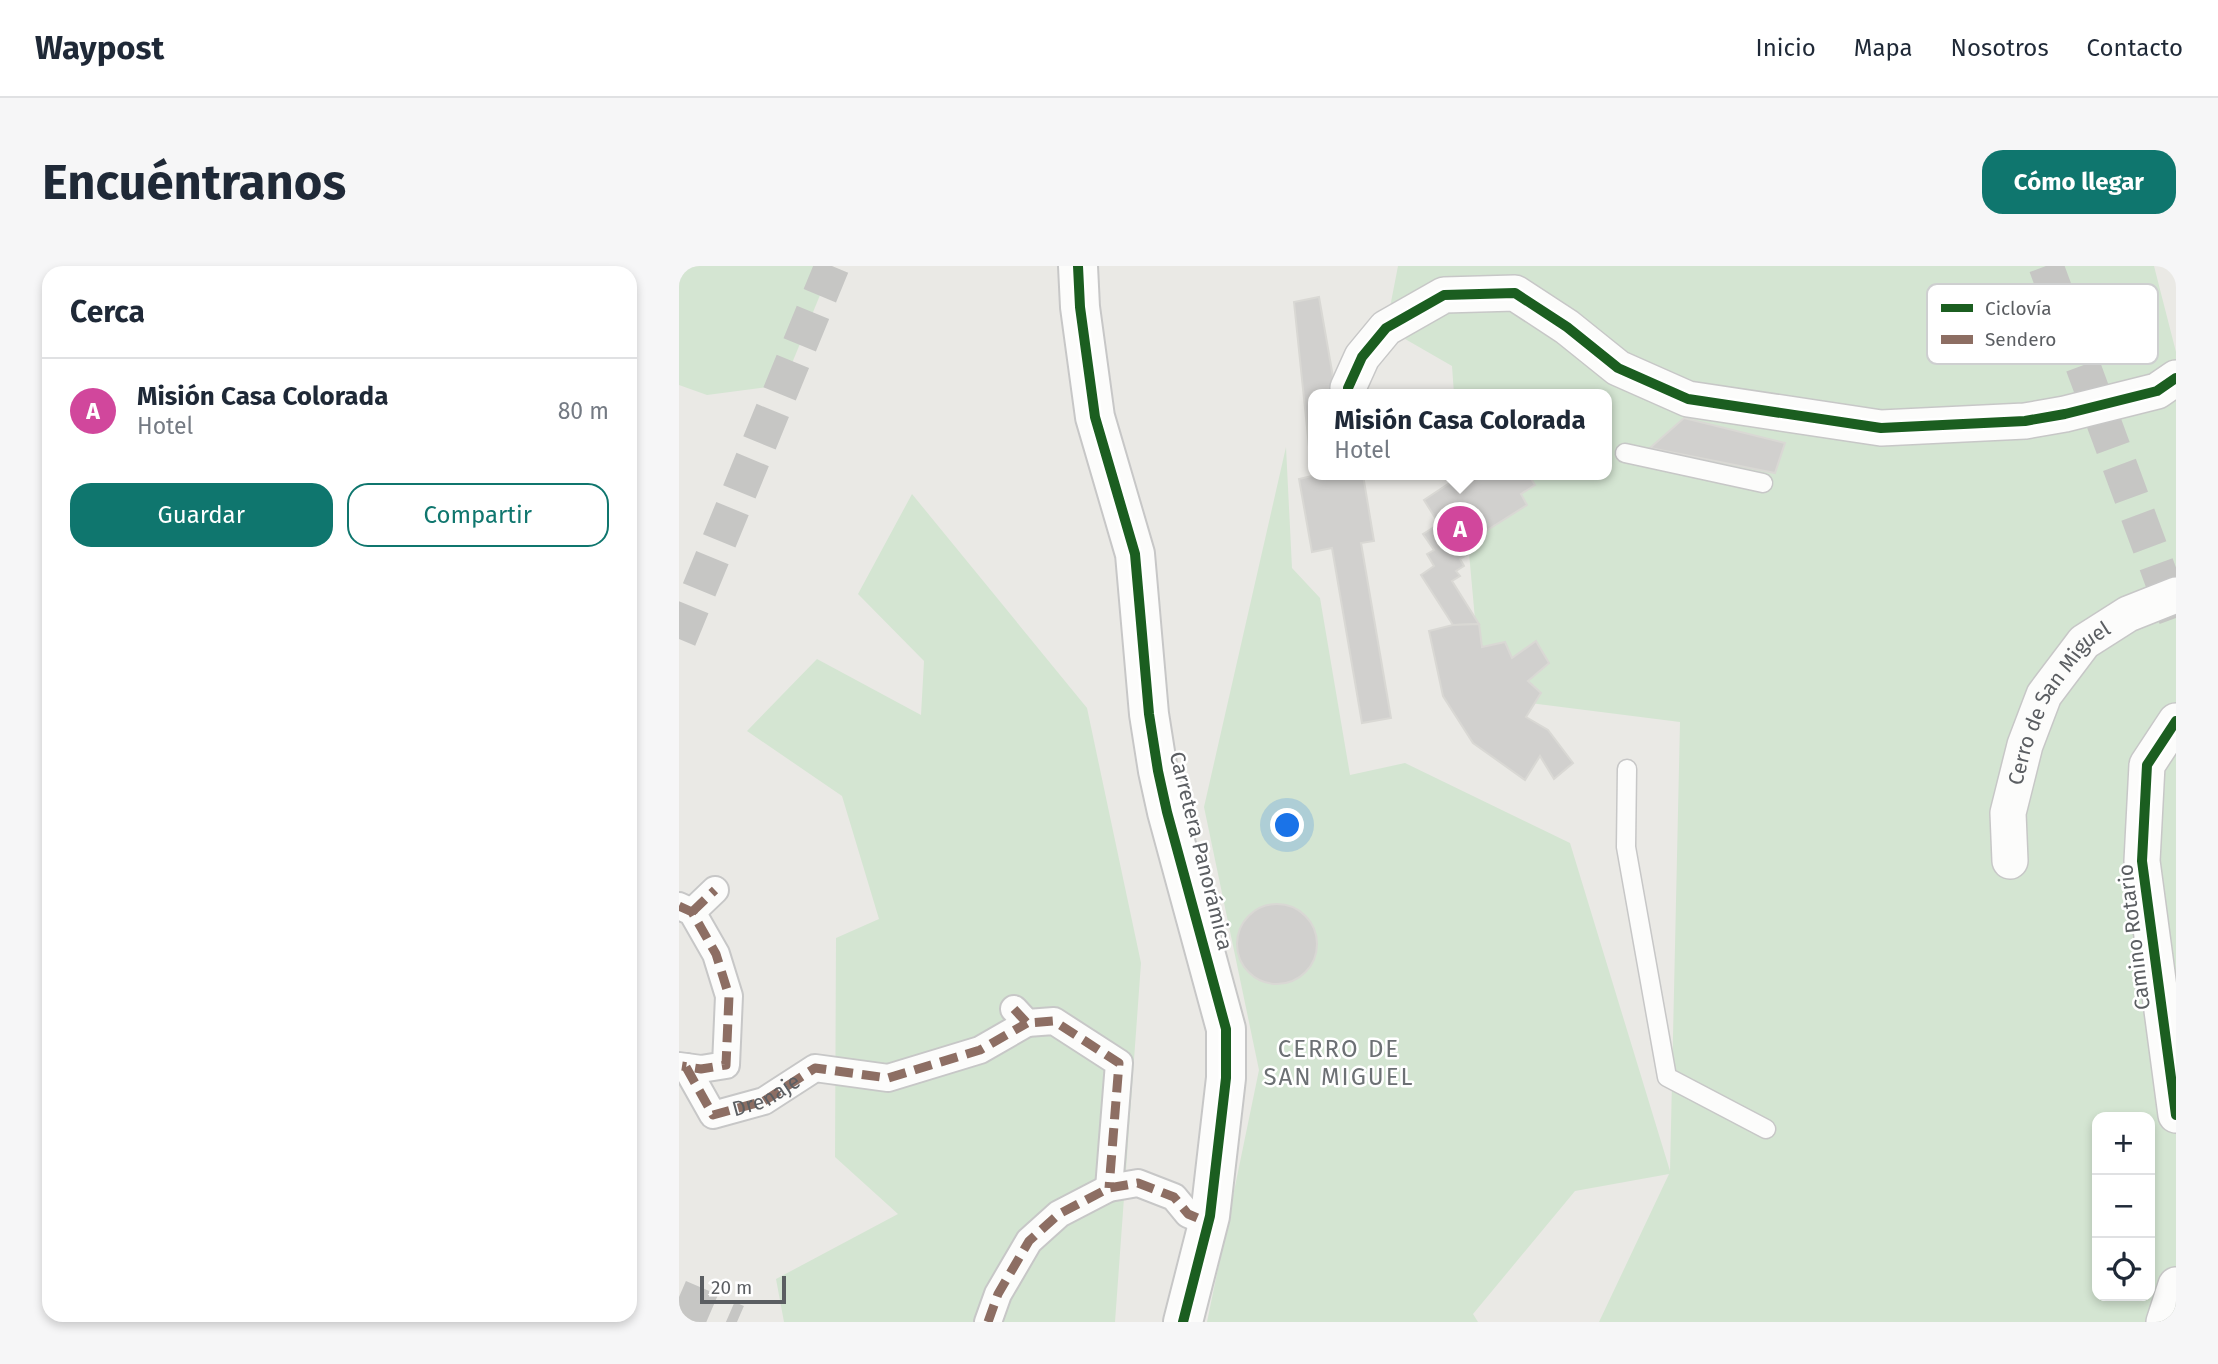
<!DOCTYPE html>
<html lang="es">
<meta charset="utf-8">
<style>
:root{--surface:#fff;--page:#f6f6f7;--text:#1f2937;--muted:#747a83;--line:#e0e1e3;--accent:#0f766e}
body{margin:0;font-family:"Fira Sans",sans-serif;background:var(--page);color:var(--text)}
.controls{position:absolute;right:21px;bottom:21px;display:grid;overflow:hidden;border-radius:14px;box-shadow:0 4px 10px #0003}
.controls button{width:63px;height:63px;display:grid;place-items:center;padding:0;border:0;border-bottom:2px solid var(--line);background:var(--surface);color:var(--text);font:35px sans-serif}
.scale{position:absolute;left:21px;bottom:18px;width:86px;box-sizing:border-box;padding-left:7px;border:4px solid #5b5e62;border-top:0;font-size:19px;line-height:24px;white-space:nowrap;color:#5b5e62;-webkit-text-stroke:5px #fff;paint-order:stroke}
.you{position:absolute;left:609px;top:560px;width:24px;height:24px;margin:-18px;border:5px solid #fff;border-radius:50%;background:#1a73e8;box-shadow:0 0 0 10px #1a73e833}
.badge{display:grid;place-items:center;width:46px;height:46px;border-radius:50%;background:var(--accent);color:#fff;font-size:23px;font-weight:700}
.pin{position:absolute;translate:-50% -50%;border:4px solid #fff;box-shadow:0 2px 7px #0006}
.popup{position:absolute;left:629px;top:123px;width:304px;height:91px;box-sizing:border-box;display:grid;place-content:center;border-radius:14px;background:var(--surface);filter:drop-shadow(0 2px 5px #0005);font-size:23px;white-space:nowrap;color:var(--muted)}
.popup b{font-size:26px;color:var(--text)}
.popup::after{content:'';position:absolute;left:50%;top:100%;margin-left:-14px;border:14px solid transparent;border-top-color:var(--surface)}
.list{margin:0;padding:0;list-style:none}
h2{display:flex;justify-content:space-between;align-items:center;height:91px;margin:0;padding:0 28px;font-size:30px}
h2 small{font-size:23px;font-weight:400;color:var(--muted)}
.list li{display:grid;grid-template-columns:46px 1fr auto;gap:21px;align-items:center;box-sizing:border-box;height:105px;padding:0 28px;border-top:2px solid var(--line)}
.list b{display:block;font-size:26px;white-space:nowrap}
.list p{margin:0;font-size:23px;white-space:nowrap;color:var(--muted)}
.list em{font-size:23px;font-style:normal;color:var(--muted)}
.actions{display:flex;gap:14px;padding:21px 28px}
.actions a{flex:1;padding:16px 0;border:2px solid var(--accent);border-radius:21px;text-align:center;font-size:24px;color:var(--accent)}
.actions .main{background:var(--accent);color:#fff}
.icon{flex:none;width:38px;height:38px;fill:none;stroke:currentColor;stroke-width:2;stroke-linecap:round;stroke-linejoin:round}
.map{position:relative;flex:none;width:1497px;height:1056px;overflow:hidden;border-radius:21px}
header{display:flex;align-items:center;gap:42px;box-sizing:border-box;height:98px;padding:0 35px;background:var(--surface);border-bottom:2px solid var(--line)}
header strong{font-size:33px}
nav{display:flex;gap:38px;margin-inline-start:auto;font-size:24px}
.intro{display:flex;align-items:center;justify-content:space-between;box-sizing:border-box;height:168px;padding:0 42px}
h1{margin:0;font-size:49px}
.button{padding:18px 32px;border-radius:21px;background:var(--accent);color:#fff;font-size:24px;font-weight:700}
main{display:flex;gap:42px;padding:0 42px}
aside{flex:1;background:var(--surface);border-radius:21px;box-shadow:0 4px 10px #0003}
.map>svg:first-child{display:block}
.green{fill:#d4e5d2;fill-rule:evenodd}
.building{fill:#d1d0ce;stroke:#d9d8d4;stroke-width:2}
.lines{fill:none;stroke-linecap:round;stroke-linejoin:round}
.minor-tunnel{stroke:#c6c6c4;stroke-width:35;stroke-dasharray:35 18;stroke-linecap:butt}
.service-casing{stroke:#c7c7c7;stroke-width:21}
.pedestrian-casing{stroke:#c7c7c7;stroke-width:30}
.minor-casing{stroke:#c7c7c7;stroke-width:38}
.tertiary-casing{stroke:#c7c7c7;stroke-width:42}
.service{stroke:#fcfcfb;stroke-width:18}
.pedestrian{stroke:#fcfcfb;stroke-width:26}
.minor{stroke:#fcfcfb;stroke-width:35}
.tertiary{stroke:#fcfcfb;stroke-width:38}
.quiet{stroke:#8d6e63;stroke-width:9;stroke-dasharray:18 9;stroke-linecap:butt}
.cycleway-casing{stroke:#fff;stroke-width:15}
.cycleway{stroke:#1b5e20;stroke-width:10}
.labels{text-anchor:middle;stroke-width:5;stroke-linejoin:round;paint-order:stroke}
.street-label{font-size:21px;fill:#5b5e62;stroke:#fff}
.quarter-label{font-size:24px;letter-spacing:2px;fill:#6c7074;stroke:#fff}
.key{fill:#fff;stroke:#cecfd0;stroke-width:2}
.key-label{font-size:19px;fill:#5b5e62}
</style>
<header>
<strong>Waypost</strong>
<nav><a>Inicio</a><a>Mapa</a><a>Nosotros</a><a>Contacto</a></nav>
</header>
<div class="intro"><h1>Encuéntranos</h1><a class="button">Cómo llegar</a></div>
<main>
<aside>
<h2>Cerca<small></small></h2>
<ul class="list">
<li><span class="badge" style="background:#d1479c">A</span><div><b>Misión Casa Colorada</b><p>Hotel</p></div><em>80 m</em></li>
</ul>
<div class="actions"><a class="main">Guardar</a><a>Compartir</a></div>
</aside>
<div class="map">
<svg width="1497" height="1056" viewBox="0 0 1497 1056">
<rect width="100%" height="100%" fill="#eae9e5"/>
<g class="green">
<polygon points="0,0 146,0 146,17 104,119 28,129 0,119"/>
<path d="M719,0H1475L1497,86V1056H920L990,908L896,925L794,1048L799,1056H528L580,804L525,541L607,181L613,302L641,332L671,509L726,497L891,577L991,905L1001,456L803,431L783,209H928V128H775L773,100L707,62ZM1418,851H1471V1030H1418Z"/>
<polygon points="233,228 408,442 462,697 436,1056 105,1056 97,1013 219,948 156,891 157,672 200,653 163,530 68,465 138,393 242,449 245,395 179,328"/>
</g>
<g class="building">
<polygon points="640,31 657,128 634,128 634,209 684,209 695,275 682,277 712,452 683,457 653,282 633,286 620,213 633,210 615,36"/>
<polygon points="1005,152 1106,177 1096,207 971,182"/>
<polygon points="769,209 855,209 851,211 856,219 842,228 848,239 788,277 793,286 781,293 785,300 777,305 781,310 773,315 800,358 774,359 742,309 755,300 748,288 755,284 744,268 760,258 745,234 772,216 768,210"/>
<polygon points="800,358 803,381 826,376 833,392 857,375 870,397 849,415 862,427 847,451 869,464 894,497 875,513 861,490 846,514 794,477 764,430 750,365 774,359"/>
<circle cx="598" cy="678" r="40"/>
</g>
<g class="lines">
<g class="minor-tunnel">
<polyline points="1367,0 1497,352"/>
<polyline points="0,373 153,0"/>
<polyline points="0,1031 58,1056"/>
</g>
<defs>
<g id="service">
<polyline points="946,187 1084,217"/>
<polyline points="948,503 947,581 988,811 1087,863"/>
</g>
<g id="pedestrian">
<polyline points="0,640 13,646 37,688 50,730 47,799 22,803 0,800"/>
<polyline points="13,646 36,624"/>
<polyline points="335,743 348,757 375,755 440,797 430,922"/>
<polyline points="7,801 34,849 85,835 136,802 209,812 301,784 348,757"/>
<polyline points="309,1056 319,1028 350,975 380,948 430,922 459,917 495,931 509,948 530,957"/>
</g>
<g id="minor">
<polyline points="669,122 683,91 707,62 765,29 836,27 888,61 939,102 1009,133 1202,162 1346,155 1386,148 1478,125 1497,112"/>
<polyline points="1497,455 1468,499 1463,595 1497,849"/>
<path id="s1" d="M1331,595L1329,547L1346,479L1365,429L1405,376L1449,348L1497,329"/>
<polyline points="1485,1056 1497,1019"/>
</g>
<polyline id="tertiary" points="399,0 401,41 416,151 456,288 470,448 479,505 488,546 547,763 547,812 531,950 504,1056"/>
</defs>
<use href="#service" class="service-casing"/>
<use href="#pedestrian" class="pedestrian-casing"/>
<use href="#minor" class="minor-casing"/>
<use href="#tertiary" class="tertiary-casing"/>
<use href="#service" class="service"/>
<use href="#pedestrian" class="pedestrian"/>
<use href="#minor" class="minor"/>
<use href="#tertiary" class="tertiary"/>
<g class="quiet">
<polyline points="0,640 13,646 37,688 50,730 47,799 22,803 3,800"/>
<polyline points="13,646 36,624"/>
<polyline points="335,743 348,757 375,755 440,797 430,922"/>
<path id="s2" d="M7,801L34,849L85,835L136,802L209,812L301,784L348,757"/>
<polyline points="309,1056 319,1028 350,975 380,948 430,922 459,917 495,931 509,948 530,957"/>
</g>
<defs>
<g id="cycleway">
<polyline points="399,0 401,41 416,151 456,288 470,448 479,505 488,546 547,763 547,812 531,950 504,1056"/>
<polyline points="669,122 683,91 707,62 765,29 836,27 888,61 939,102 1009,133 1202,162 1346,155 1386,148 1478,125 1497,112"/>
<polyline points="1497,455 1468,499 1463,595 1497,849"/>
</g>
</defs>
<use href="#cycleway" class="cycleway-casing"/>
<use href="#cycleway" class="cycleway"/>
</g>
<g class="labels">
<g class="street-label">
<text dy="7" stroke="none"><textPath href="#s1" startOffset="172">Cerro de San Miguel</textPath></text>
<text transform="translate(522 585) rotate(76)" y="7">Carretera Panorámica</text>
<text transform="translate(1455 671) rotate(-97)" y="7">Camino Rotario</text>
<text dy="7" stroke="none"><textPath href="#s2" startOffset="112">Drenaje</textPath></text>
</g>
<g class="quarter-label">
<text x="660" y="791">CERRO DE<tspan x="660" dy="28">SAN MIGUEL</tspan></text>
</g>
</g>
<rect x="1248" y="18" width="231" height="80" rx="10" class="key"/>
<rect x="1262" y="38" width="32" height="8" fill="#1b5e20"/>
<rect x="1262" y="69" width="32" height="9" fill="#8d6e63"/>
<g class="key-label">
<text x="1306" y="49">Ciclovía</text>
<text x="1306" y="80">Sendero</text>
</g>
</svg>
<div class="controls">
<button>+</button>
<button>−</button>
<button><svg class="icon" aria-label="locate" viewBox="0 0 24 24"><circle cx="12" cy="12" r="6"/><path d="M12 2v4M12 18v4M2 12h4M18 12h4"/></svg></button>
</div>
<div class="scale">20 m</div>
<div class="you"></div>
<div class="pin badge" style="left:781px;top:263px;background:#d1479c">A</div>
<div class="popup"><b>Misión Casa Colorada</b>Hotel</div>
</div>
</main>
